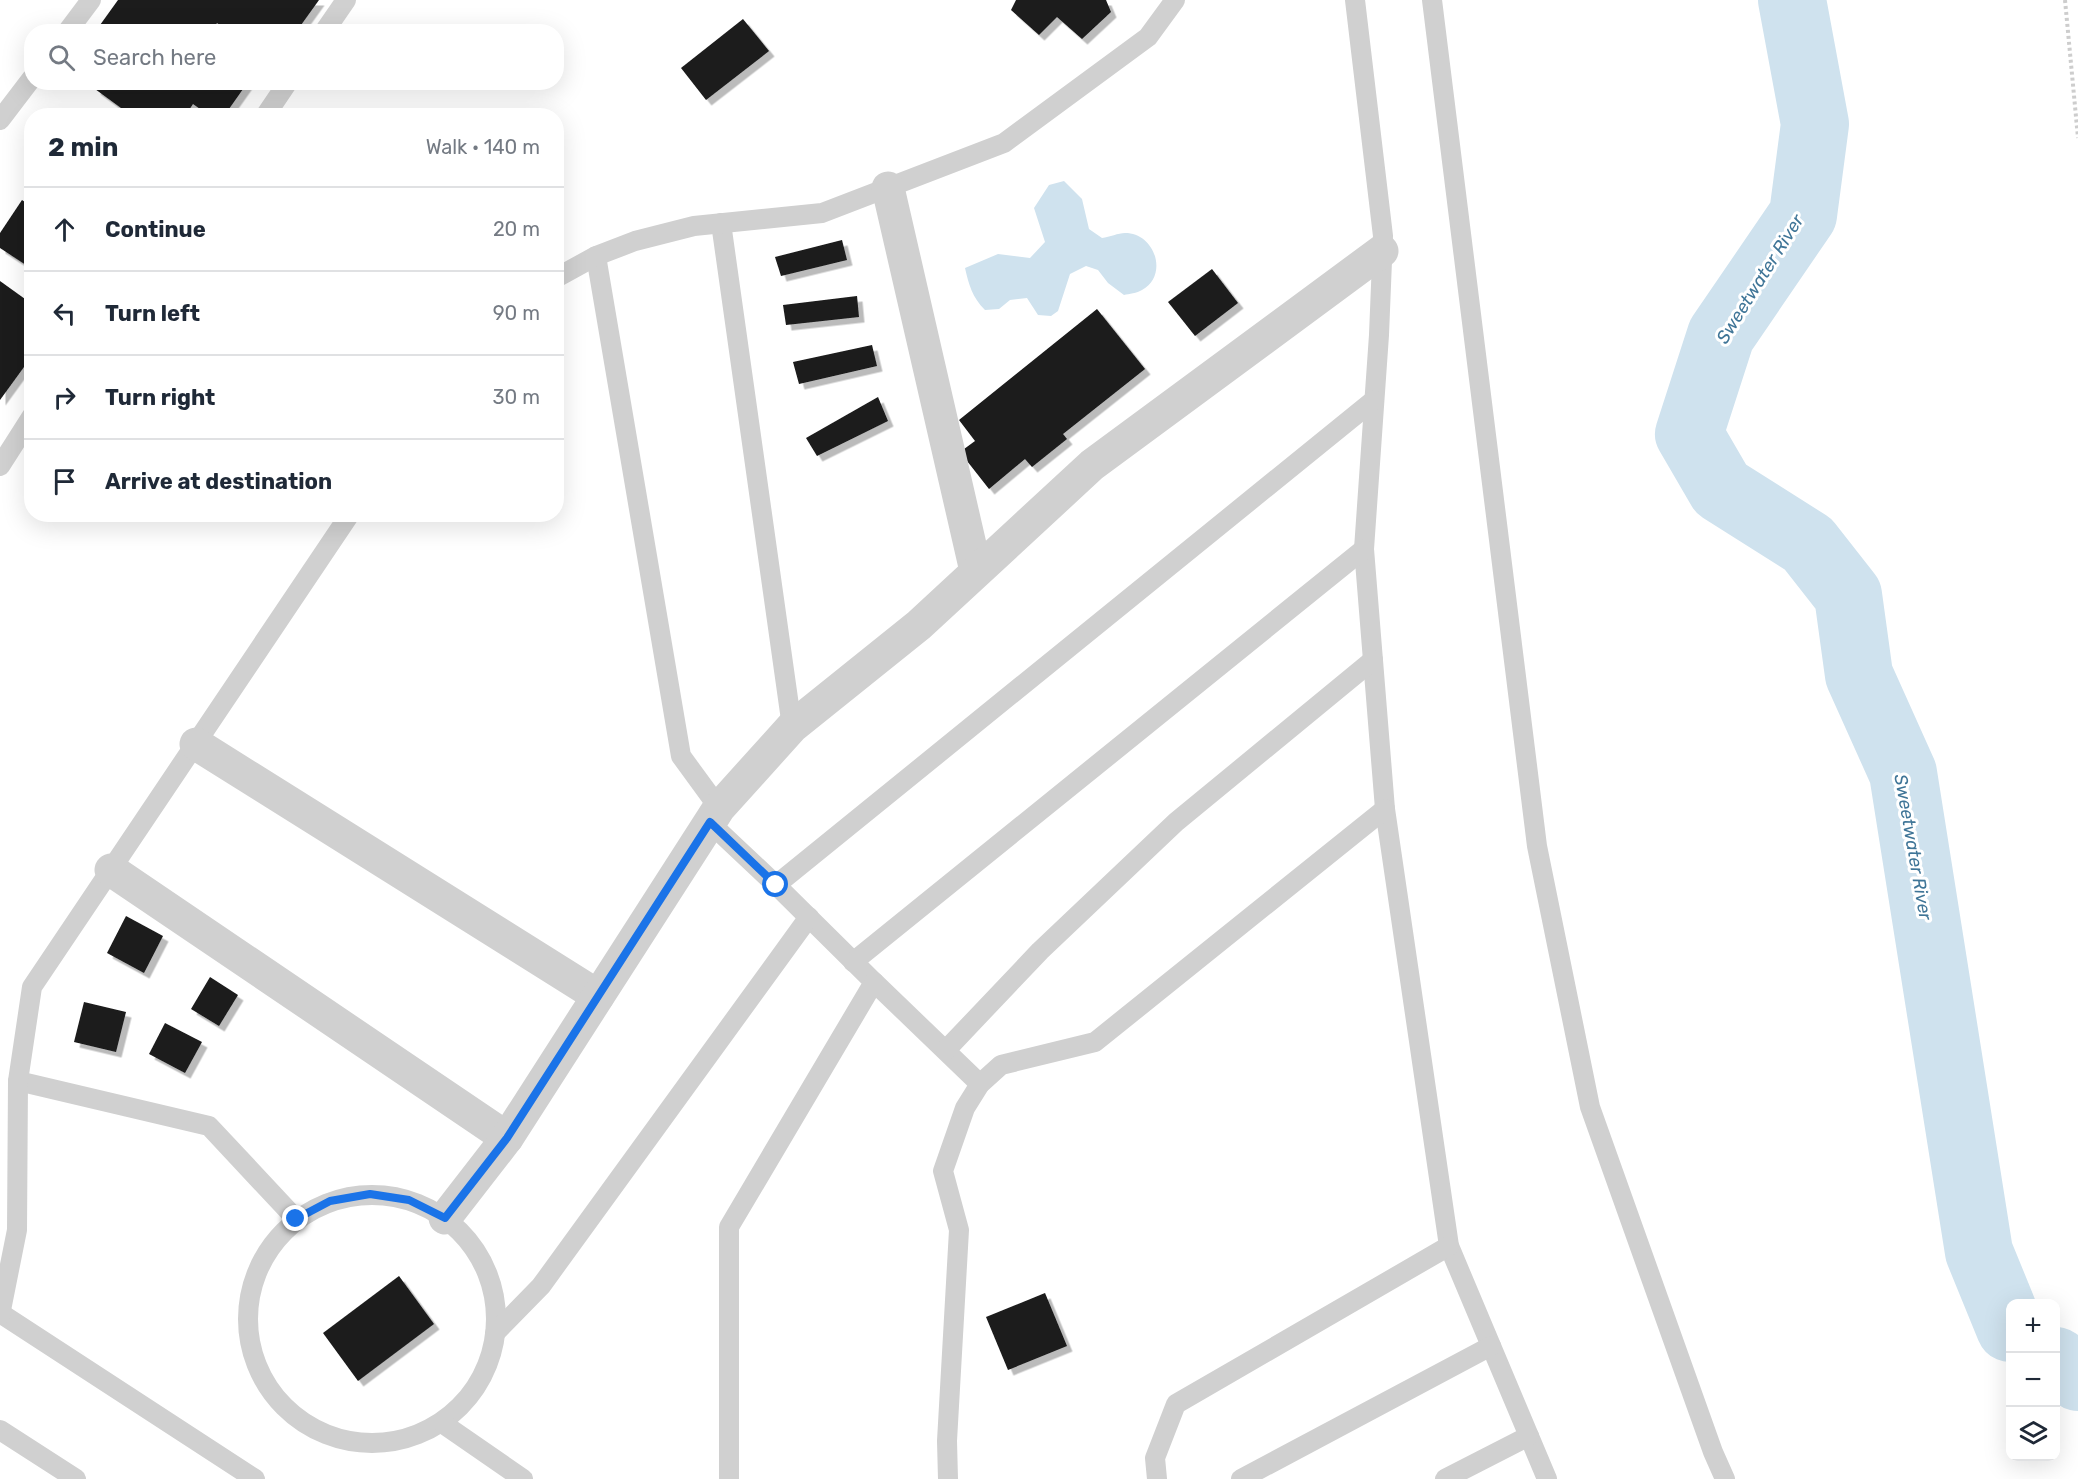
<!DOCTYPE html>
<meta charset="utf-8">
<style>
:root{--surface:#fff;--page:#f2f2f3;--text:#1f2937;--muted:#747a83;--line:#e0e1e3}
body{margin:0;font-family:Rubik,sans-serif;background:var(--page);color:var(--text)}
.controls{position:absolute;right:18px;bottom:18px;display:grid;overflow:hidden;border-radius:12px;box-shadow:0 6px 24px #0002}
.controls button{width:54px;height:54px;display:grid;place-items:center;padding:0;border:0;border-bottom:2px solid var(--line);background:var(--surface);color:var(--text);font:30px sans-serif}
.stop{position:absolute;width:18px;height:18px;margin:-14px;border:4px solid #1a73e8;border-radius:50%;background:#fff}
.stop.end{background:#1a73e8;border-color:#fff;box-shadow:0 2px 6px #0008}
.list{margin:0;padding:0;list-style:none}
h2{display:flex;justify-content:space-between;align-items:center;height:78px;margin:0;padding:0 24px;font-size:26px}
h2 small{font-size:20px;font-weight:400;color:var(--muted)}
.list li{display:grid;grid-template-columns:39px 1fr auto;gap:18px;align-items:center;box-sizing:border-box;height:84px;padding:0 24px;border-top:2px solid var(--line)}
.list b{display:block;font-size:22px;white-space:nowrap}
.list em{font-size:20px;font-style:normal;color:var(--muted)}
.icon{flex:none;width:33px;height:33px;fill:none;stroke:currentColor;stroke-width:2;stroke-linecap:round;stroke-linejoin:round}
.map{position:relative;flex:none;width:2078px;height:1479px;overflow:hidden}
.search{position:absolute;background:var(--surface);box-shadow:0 6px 24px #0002;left:24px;top:24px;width:540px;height:66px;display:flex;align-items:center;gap:15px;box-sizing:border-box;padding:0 21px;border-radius:24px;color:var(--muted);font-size:22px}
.panel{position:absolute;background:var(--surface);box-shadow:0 6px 24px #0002;left:24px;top:108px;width:540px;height:414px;border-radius:24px}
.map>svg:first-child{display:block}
.water{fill:#cfe2ee}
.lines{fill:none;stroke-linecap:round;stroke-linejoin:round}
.river{stroke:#cfe2ee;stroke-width:68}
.building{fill:#1a1a1a;filter:url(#shadow)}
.path{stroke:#cdcdcd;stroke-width:4;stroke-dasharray:3 3;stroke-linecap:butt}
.service{stroke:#d0d0d0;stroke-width:20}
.minor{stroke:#d0d0d0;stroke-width:33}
.route{stroke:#1a73e8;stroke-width:8}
.labels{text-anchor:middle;stroke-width:6;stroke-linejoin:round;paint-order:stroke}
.water-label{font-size:18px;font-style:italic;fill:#3f7597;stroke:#fff}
</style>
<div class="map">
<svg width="2078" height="1479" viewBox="0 0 2078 1479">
<defs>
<filter id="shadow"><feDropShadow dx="5.5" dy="5.5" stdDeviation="0" flood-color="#0004"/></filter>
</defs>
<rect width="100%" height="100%" fill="#fff"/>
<path class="water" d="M1064,181L1082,199L1089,229L1102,238C1110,237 1118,233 1125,233C1155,233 1169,275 1142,290C1137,293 1129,294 1124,295L1108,283L1098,270L1086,266L1070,274L1058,311L1051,316L1038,315L1027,298L1010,300L999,309L985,310C972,297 969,285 965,268L998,254L1030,258L1045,242L1034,208L1049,185Z"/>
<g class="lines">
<g class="river">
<polyline points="1792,0 1815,124 1803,215 1721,335 1689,434 1721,489 1808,544 1848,595 1859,675 1903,773 1979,1252 2010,1328"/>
<polyline points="2056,1361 2078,1377"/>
</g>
</g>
<g class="building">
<polygon points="118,0 319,0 296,32 229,32 217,23 211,32 95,32"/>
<polygon points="1016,0 1106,0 1111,12 1082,39 1057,17 1039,35 1011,10"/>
<polygon points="743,19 769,51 706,100 681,68"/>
<polygon points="99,82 248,82 224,116 210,116 193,104 185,116 132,116 95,89"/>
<polygon points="22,200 32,207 32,269 0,248 0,233"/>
<polygon points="842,240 847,260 781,276 775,257"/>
<polygon points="1212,269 1238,303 1195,336 1168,302"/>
<polygon points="0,281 32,304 32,356 0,400"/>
<polygon points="857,296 859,317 786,325 783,305"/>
<polygon points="1097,309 1145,369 1063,434 1067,439 1032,467 1025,459 989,489 960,452 975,441 959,420"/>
<polygon points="872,345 877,366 799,384 793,362"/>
<polygon points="878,397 888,421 817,456 806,438"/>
<polygon points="126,916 163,936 144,973 107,953"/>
<polygon points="210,977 238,995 219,1026 191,1009"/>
<polygon points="84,1002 126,1012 116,1052 74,1042"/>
<polygon points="165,1023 202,1042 185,1073 149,1054"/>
<polygon points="399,1276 434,1324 358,1381 323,1333"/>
<polygon points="1045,1293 1067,1346 1008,1370 986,1317"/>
</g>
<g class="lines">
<polyline class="path" points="2065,0 2078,138"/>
<g class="service">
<polyline points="1355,0 1383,236 1379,335 1364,549 1385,809 1449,1246 1547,1479"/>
<polyline points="1432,0 1537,846 1590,1107 1713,1452 1725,1479"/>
<polyline points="67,32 91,0"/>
<polyline points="324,32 346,0"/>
<polyline points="265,116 288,82"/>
<polyline points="0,120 32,78"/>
<polyline points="721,223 792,727"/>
<polyline points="596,256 681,756 719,808"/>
<polyline points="556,278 596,256 635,241 694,226 822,213 1004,143 1148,37 1175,0"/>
<polyline points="0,466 32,416"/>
<polyline points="709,822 776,885 874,982 729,1227 729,1479"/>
<polyline points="776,885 1374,400"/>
<polyline points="853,962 1364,549"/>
<polyline points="874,982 980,1084"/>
<polyline points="946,1050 1040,951 1176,822 1373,660"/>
<polyline points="18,1081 209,1126 296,1219"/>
<circle cx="372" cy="1319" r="124"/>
<polyline points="0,1313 255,1479"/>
<polyline points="0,1315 17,1230 18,1081 32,987 350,514"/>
<polyline points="495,1333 541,1286 809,917"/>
<polyline points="442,1423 523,1479"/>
<polyline points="0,1430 76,1479"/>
<polyline points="948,1479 947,1441 959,1230 943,1171 965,1108 980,1084 1001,1065 1095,1042 1385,809"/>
<polyline points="1157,1479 1155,1458 1176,1404 1449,1246"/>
<polyline points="1241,1479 1491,1346"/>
<polyline points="1445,1479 1529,1436"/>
</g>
<g class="minor">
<polyline points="888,188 976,571"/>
<polyline points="196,744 598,996"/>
<polyline points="111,870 507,1138"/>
<polyline points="445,1218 507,1138 719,808 792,727 919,625 1092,465 1382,251"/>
</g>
</g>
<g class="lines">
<polyline class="route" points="296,1219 330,1201 370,1194 409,1200 445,1218 507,1138 710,822 776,885"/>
</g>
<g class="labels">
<g class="water-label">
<text transform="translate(1760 279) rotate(-58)" y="6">Sweetwater River</text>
<text transform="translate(1913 847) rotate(80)" y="6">Sweetwater River</text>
</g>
</g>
</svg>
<div class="controls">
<button>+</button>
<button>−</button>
<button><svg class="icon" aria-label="layers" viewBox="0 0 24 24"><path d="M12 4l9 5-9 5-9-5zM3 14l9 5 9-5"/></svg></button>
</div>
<div class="stop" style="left:776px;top:885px"></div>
<div class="stop end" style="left:296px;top:1219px"></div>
<div class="search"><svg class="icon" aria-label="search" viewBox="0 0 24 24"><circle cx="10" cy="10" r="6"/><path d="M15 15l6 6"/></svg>Search here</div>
<section class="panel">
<h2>2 min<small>Walk · 140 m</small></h2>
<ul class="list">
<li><svg class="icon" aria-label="ahead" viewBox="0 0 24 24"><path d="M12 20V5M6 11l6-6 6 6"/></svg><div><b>Continue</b></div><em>20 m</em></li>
<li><svg class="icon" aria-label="left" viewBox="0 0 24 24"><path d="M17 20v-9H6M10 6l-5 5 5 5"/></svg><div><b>Turn left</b></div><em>90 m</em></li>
<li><svg class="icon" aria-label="right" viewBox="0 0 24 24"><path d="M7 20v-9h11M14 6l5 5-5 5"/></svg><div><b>Turn right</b></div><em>30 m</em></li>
<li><svg class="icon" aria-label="arrive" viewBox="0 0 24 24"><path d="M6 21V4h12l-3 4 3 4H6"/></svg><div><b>Arrive at destination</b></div></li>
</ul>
</section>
</div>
